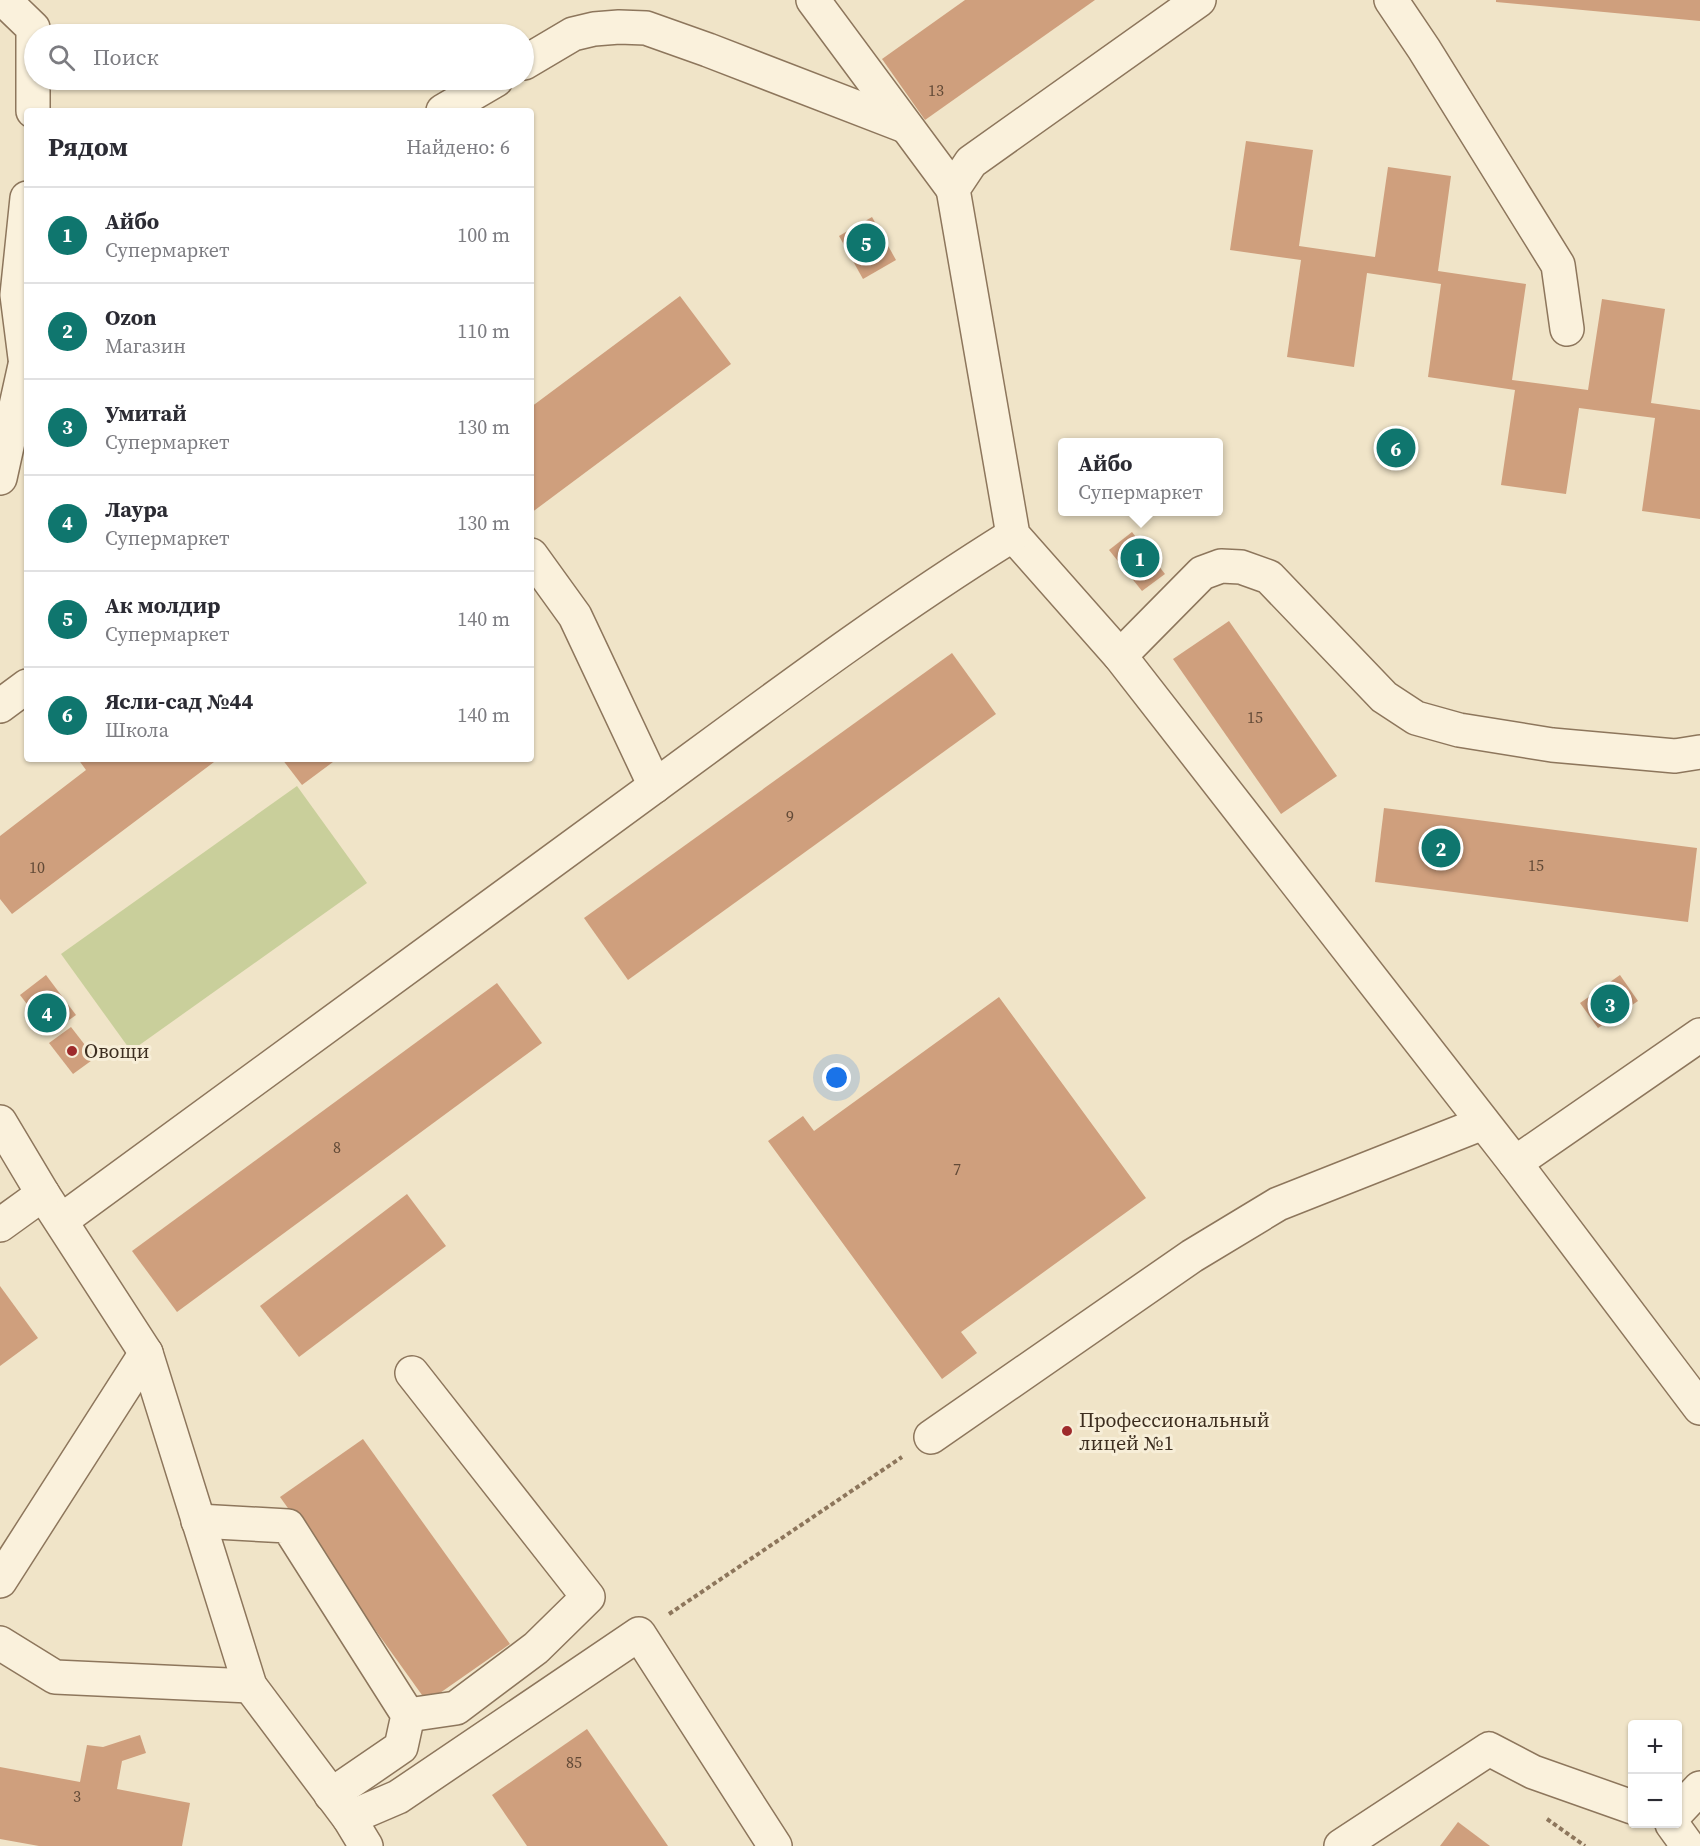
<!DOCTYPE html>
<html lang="ru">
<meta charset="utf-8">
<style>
:root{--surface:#fff;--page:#f2f2f3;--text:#2b2b33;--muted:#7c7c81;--line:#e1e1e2;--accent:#0f766e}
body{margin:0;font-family:"Source Serif 4",serif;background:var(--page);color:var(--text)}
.controls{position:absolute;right:18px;bottom:18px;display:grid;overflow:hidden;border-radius:6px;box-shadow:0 2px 4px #0004}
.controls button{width:54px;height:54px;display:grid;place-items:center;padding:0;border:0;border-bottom:2px solid var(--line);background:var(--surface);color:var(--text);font:30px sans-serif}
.you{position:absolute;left:837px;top:1078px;width:21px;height:21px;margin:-15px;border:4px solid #fff;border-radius:50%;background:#1a73e8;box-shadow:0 0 0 9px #1a73e833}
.badge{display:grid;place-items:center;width:39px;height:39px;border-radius:50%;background:var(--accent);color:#fff;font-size:20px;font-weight:700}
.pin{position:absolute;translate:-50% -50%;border:3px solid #fff;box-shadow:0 2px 6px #0006}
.popup{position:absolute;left:1058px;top:438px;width:165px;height:78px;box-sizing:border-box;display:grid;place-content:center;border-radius:6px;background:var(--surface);filter:drop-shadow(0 2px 4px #0005);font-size:20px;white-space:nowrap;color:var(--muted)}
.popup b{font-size:22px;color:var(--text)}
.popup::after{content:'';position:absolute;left:50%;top:100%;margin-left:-12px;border:12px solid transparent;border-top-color:var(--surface)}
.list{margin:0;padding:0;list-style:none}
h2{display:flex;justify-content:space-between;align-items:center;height:78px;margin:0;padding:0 24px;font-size:26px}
h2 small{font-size:20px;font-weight:400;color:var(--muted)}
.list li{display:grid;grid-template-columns:39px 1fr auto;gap:18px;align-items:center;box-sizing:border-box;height:96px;padding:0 24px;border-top:2px solid var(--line)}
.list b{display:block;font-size:22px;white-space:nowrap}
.list p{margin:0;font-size:20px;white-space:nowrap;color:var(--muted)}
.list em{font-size:20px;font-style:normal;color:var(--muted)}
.icon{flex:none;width:33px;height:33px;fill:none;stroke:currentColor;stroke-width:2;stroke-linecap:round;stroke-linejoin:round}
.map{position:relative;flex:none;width:1700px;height:1846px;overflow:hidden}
.search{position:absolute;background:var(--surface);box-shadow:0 2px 4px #0004;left:24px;top:24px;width:510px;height:66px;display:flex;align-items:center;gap:15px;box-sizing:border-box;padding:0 21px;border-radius:33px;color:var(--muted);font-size:22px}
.panel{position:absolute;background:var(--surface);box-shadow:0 2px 4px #0004;left:24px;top:108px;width:510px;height:654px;border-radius:6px}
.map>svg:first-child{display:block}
.green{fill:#c9cf9b}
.building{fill:#cf9f7d}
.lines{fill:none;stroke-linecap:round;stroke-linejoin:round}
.minor-casing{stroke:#8d765c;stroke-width:36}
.path{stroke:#8d765c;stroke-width:4;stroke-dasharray:4.5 3;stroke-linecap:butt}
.minor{stroke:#faf1dc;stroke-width:33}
.poi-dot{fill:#9e2a2b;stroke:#f7eed8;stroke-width:2}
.labels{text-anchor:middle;stroke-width:6;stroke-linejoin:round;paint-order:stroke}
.number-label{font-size:16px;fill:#624a37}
.poi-label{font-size:20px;fill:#3d2e20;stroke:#f7eed8;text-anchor:start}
</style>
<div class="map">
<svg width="1700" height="1846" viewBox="0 0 1700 1846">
<rect width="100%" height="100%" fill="#f0e4c8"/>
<polygon class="green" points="297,786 367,883 131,1051 61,954"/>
<g class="building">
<polygon points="965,0 1095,0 925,120 882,59"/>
<polygon points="1496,0 1700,0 1700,21 1496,2"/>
<polygon points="1246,141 1313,150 1299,246 1375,257 1388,167 1451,176 1438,271 1526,284 1512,380 1588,390 1602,299 1665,309 1651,403 1700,410 1700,519 1642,511 1655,418 1579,408 1566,494 1501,485 1515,390 1428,377 1441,284 1367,273 1354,367 1287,357 1301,260 1230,250"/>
<polygon points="872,217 896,260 863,279 839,236"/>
<polygon points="680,296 731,364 531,513 531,407"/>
<polygon points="1132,532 1165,574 1142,591 1109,550"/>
<polygon points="1229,621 1337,776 1281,814 1173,659"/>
<polygon points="952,653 996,714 628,980 584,918"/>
<polygon points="78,759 218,759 12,914 0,899 0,836 86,770"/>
<polygon points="282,759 337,759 302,785"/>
<polygon points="1384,808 1697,848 1688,922 1375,882"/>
<polygon points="46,975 76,1015 50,1034 20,995"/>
<polygon points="1620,975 1638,1001 1598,1028 1580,1003"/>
<polygon points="497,983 542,1043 177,1312 132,1251"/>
<polygon points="999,997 1146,1198 961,1332 977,1353 942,1379 768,1141 803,1116 814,1131"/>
<polygon points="71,1027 95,1058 73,1074 49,1043"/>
<polygon points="407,1194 446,1246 299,1357 260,1306"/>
<polygon points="0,1286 38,1338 0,1366"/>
<polygon points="363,1439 510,1644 427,1702 280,1497"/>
<polygon points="587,1729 668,1846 527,1846 492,1795"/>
<polygon points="140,1735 146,1753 122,1761 117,1789 190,1803 182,1846 39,1846 0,1839 0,1767 80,1782 87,1745 103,1747"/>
<polygon points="1458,1822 1490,1846 1440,1846"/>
</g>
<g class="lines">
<defs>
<g id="minor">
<polyline points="4,0 33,28 33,111"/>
<polyline points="813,0 953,189"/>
<polyline points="1199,0 971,162 953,189 1013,535 1120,656 1515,1163 1700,1408"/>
<polyline points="1391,0 1424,49 1558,265 1567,329"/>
<polyline points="524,63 573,34 594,29 619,27 646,28 708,50 905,126"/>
<polyline points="443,111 496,80"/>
<polyline points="25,358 17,295 27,198"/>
<polyline points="0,478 27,356"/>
<path d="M531,555L575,616L655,786C772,700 889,612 1013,535"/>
<polyline points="1120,656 1202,573 1221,566 1241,567 1269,577 1384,697 1416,718 1459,730 1552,745 1675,756 1700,752"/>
<polyline points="0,706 27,686"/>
<polyline points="0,1122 43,1194 146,1353 250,1686 349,1818 398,1797 639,1634 775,1846"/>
<polyline points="1515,1163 1700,1035"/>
<polyline points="62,1220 655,786"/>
<polyline points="0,1225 43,1194"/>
<polyline points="931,1437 1192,1256 1278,1204 1483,1123"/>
<polyline points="198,1521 288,1526 408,1715 401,1747 331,1795"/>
<polyline points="0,1581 146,1353"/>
<polyline points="0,1643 55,1677 250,1686"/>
<polyline points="408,1715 456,1708 536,1648 588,1597 412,1373"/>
<polyline points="1678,1811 1700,1788"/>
<polyline points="349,1818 366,1846"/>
<polyline points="1672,1824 1688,1846"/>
<polyline points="1341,1846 1489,1749 1533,1772 1632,1807"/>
</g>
</defs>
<use href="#minor" class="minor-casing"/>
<g class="path">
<polyline points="669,1614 902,1457"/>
<polyline points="1547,1819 1585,1846"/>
</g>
<use href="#minor" class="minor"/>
</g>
<g class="poi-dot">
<circle cx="72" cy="1051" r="6"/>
<circle cx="1067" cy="1431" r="6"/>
</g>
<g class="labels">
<g class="number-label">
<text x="936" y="96">13</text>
<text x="1255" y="723">15</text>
<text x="790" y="822">9</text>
<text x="1536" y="871">15</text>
<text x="37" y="873">10</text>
<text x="337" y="1153">8</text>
<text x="957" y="1175">7</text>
<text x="574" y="1768">85</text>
<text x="77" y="1802">3</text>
</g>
<g class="poi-label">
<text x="84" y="1058">Овощи</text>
<text x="1079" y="1427">Профессиональный<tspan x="1079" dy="23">лицей №1</tspan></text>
</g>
</g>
</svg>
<div class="controls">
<button>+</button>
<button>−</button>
</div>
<div class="you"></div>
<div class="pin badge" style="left:1140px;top:558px">1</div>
<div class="popup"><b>Айбо</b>Супермаркет</div>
<div class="pin badge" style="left:1441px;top:848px">2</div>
<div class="pin badge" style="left:1610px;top:1004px">3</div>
<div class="pin badge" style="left:47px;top:1013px">4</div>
<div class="pin badge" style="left:866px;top:243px">5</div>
<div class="pin badge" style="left:1396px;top:448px">6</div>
<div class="search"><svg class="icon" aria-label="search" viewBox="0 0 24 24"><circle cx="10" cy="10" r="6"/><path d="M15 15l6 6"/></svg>Поиск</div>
<section class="panel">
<h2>Рядом<small>Найдено: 6</small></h2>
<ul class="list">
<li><span class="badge">1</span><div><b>Айбо</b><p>Супермаркет</p></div><em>100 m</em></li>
<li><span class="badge">2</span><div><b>Ozon</b><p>Магазин</p></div><em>110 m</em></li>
<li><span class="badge">3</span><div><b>Умитай</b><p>Супермаркет</p></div><em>130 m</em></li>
<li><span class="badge">4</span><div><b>Лаура</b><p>Супермаркет</p></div><em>130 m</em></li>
<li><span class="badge">5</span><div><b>Ак молдир</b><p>Супермаркет</p></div><em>140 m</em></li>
<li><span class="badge">6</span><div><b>Ясли-сад №44</b><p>Школа</p></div><em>140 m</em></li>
</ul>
</section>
</div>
